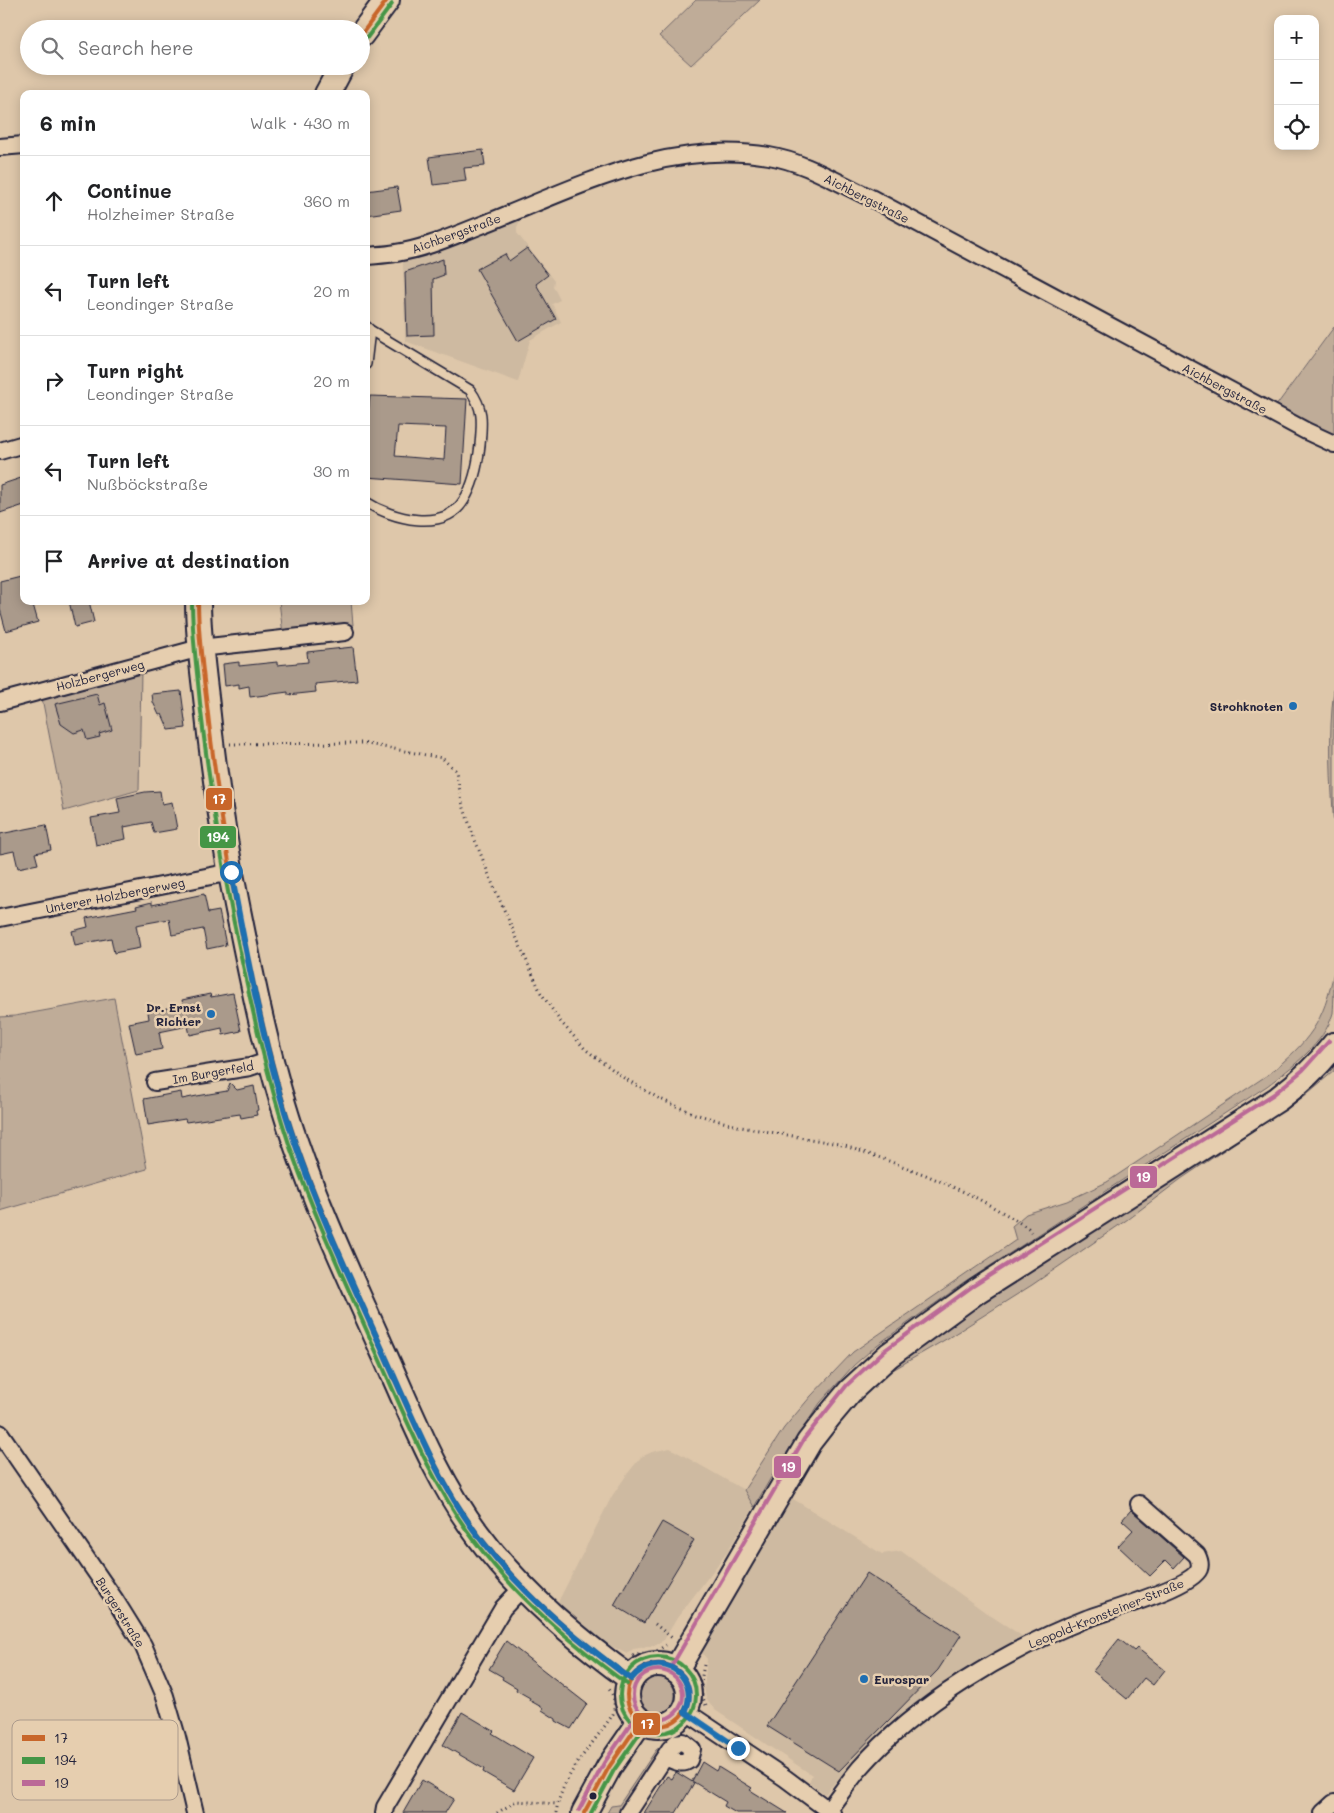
<!DOCTYPE html>
<html lang="en">
<head>
<meta charset="utf-8">
<style>
  body { margin:0; font-family:Mali,sans-serif; background:#f6f6f6; color:#202124 }
  .controls { position:absolute; right:15px; top:15px; display:grid; overflow:hidden; border-radius:10px; box-shadow:0 2px 12px #0003 }
  .controls button { width:45px; height:45px; display:grid; place-items:center; padding:0; border:0; border-bottom:1px solid #e0e0e0; background:#fff; color:#202124; font:25px sans-serif }
  .stop { position:absolute; width:15px; height:15px; margin:-11px; border:4px solid #1f6fb2; border-radius:50%; background:#fff }
  .stop.end { background:#1f6fb2; border-color:#fff; box-shadow:0 1px 5px #0008 }
  .list { margin:0; padding:0; list-style:none }
  h2 { display:flex; justify-content:space-between; align-items:center; height:65px; margin:0; padding:0 20px; font-size:21px }
  h2 small { font-size:16px; font-weight:400; color:#757577 }
  .list li { display:grid; grid-template-columns:32px 1fr auto; gap:15px; align-items:center; box-sizing:border-box; height:90px; padding:0 20px; border-top:1px solid #e0e0e0 }
  .list b { display:block; font-size:19px; white-space:nowrap }
  .list p { margin:0; font-size:16px; white-space:nowrap; color:#757577 }
  .list em { font-size:16px; font-style:normal; color:#757577 }
  .icon { flex:none; width:28px; height:28px; fill:none; stroke:currentColor; stroke-width:2; stroke-linecap:round; stroke-linejoin:round }
  .map { position:relative; flex:none; width:1334px; height:1813px; overflow:hidden }
  .search { position:absolute; background:#fff; box-shadow:0 2px 12px #0003; left:20px; top:20px; width:350px; height:55px; display:flex; align-items:center; gap:12px; box-sizing:border-box; padding:0 18px; border-radius:28px; color:#757577; font-size:19px }
  .panel { position:absolute; background:#fff; box-shadow:0 2px 12px #0003; left:20px; top:90px; width:350px; height:515px; border-radius:10px }
  .map>svg:first-child { display:block }
  .built { fill:#cebaa1 }
  .green { fill:#bfac98; stroke:#70676a }
  .building { fill:#aa9a8b; stroke:#22223b; fill-rule:evenodd }
  .lines { fill:none; stroke-linecap:round; stroke-linejoin:round }
  .lane-casing { stroke:#22223b; stroke-width:12 }
  .street-casing { stroke:#22223b; stroke-width:20 }
  .secondary-casing { stroke:#22223b; stroke-width:28 }
  .path { stroke:#22223b; stroke-width:3; stroke-dasharray:1 4; stroke-linecap:butt }
  .lane { stroke:#e6ceaf; stroke-width:9 }
  .street { stroke:#e6ceaf; stroke-width:16 }
  .secondary { stroke:#e6ceaf; stroke-width:24 }
  .bus-1-casing { stroke:#e6ceaf; stroke-width:8 }
  .bus-2-casing { stroke:#e6ceaf; stroke-width:8 }
  .bus-3-casing { stroke:#e6ceaf; stroke-width:8 }
  .bus-1 { stroke:#c8662a; stroke-width:4 }
  .bus-2 { stroke:#459646; stroke-width:4 }
  .bus-3 { stroke:#bb6997; stroke-width:4 }
  .route { stroke:#1f6fb2; stroke-width:6 }
  .poi-dot { fill:#1f6fb2; stroke:#e6ceaf; stroke-width:2 }
  .bus-dot { fill:#22223b; stroke:#e6ceaf; stroke-width:2 }
  .labels { text-anchor:middle; dominant-baseline:central; stroke-width:5; stroke-linejoin:round; paint-order:stroke }
  .street-label { font-size:12px; fill:#22223b; stroke:#e6ceaf }
  .poi-label { font-size:12px; font-weight:bold; fill:#22223b; stroke:#e6ceaf; text-anchor:end }
  .key { fill:#e6ceaf; stroke:#ab9a8c; stroke-width:1 }
  .key-label { font-size:14px; fill:#22223b }
  .line-badge { stroke:#e6ceaf; stroke-width:2 }
  .badge-label { font-size:14px; text-anchor:middle; font-weight:bold; fill:#fff }
</style>
</head>
<body>
<div class="map">
<svg width="1334" height="1813" viewBox="0 0 1334 1813">
  <rect width="100%" height="100%" fill="#dec7aa"/>
  <filter id="ink" filterUnits="userSpaceOnUse"><feTurbulence type="fractalNoise" baseFrequency=".02" numOctaves="2"/><feDisplacementMap in="SourceGraphic" scale="10" xChannelSelector="R" yChannelSelector="G"/><feConvolveMatrix kernelMatrix="1 2 1 2 8 2 1 2 1" color-interpolation-filters="sRGB"/></filter>
  <g filter="url(#ink)">
    <g class="built">
      <path d="M518 218 520 221 517 227V233L554 281 553 286 560 300 552 304 561 322 530 340 518 382 405 341 403 262Z"/>
      <path d="M670 1448 744 1490 754 1507 725 1555 677 1618 664 1640 653 1646 633 1649 627 1654 584 1632 587 1627 558 1602 612 1496 628 1473 641 1457 652 1452Z"/>
      <path d="M790 1497 882 1554 901 1551 985 1612 1022 1636 931 1691 898 1719 852 1762 825 1794 809 1782 812 1775 715 1710 709 1703 706 1698 704 1688 707 1659 702 1653 768 1533Z"/>
    </g>
    <g class="green">
      <path d="M696 0H760L691 65 659 36Z"/>
      <path d="M1334 327V436L1276 406Z"/>
      <path d="M279 601H351L353 625 283 634Z"/>
      <path d="M141 670 139 790 64 811 42 698Z"/>
      <path d="M1334 689V828C1331 781 1328 736 1334 689Z"/>
      <path d="M1334 971C1334 984 1334 1001 1333 1013 1325 1043 1291 1068 1267 1086L964 1283 877 1345 853 1366 820 1403 773 1474 754 1507 744 1490 784 1428 811 1396 853 1352 1016 1240 1012 1226 1026 1214 1067 1201 1107 1182 1269 1074C1309 1041 1324 1023 1334 971Z"/>
      <path d="M114 998 147 1169 0 1211V1017L15 1016Z"/>
      <path d="M1334 1061V1071L1303 1097 1181 1179 1128 1219 1032 1285 948 1338 891 1371 862 1393 913 1348Z"/>
      <circle cx="657" cy="1695" r="18"/>
      <path d="M668 1741 619 1813H607L611 1806 619 1805 656 1750Z"/>
    </g>
    <g class="building">
      <path d="M483 150 485 166 464 168 466 181 433 185 429 157Z"/>
      <path d="M397 187 401 210 366 215V191Z"/>
      <path d="M527 248 548 275 536 284 556 319 518 341 477 269 505 254 509 261Z"/>
      <path d="M443 259 444 275 433 279 434 335 407 336 405 272Z"/>
      <path d="M370 396 467 399 462 484 366 477V432ZM398 426 446 428 444 460 395 456Z"/>
      <path d="M24 477V505L0 513V485Z"/>
      <path d="M24 575V601H32L38 622 6 631 0 609V581Z"/>
      <path d="M69 601H89L94 622 75 627Z"/>
      <path d="M353 647 357 680 315 684 316 692 288 695V692L250 697 249 686 239 688V684L225 686 223 664 239 662V666L277 662V665L308 662 307 652Z"/>
      <path d="M181 691 186 728 169 730 162 714 159 715 153 702 152 694Z"/>
      <path d="M97 694 100 705 105 703 112 730 99 734 100 737 87 740 84 730 74 733 61 724 55 704Z"/>
      <path d="M160 791 162 804 172 802 177 829 154 833 151 822 124 827 126 839 96 845 91 818 120 813 117 798 145 792Z"/>
      <path d="M46 825 51 850 35 853 38 864 18 868 14 851 0 854V834Z"/>
      <path d="M204 894 208 913 219 911 226 945 207 949 203 929 172 935 169 919 136 925 140 948 114 953 111 938 75 945 72 931 88 927 86 918 137 908 136 906 152 902V905Z"/>
      <path d="M233 993 241 1031 223 1035 222 1028 190 1035 188 1026 159 1032 162 1049 136 1054 129 1023 149 1019 148 1012 183 1005 182 1000 210 994 211 997Z"/>
      <path d="M230 1083 237 1090 254 1086 258 1110 256 1111 257 1115 241 1118 240 1114 186 1122 185 1119 148 1125 144 1099 181 1092 182 1099 197 1096 227 1091Z"/>
      <path d="M1131 1510 1184 1557 1174 1568 1166 1560 1150 1576 1118 1546 1133 1530 1122 1520Z"/>
      <path d="M662 1522 694 1540 644 1623 614 1605Z"/>
      <path d="M867 1573 961 1635 938 1670 839 1771 767 1726Z"/>
      <path d="M1119 1639 1134 1651 1137 1648 1165 1670 1153 1685 1144 1678 1127 1699 1093 1671Z"/>
      <path d="M506 1641 587 1704 571 1729 556 1721V1719L542 1710 543 1708 529 1700 530 1698 516 1690 517 1688 502 1679 503 1677 489 1669Z"/>
      <path d="M462 1712 494 1731 492 1733 533 1758 514 1790 483 1772 484 1769 443 1745Z"/>
      <path d="M702 1762 716 1771 718 1767 752 1788 750 1790 787 1813H736L724 1806 726 1802 692 1781Z"/>
      <path d="M676 1772 694 1783 676 1813H644L667 1776 672 1779Z"/>
      <path d="M422 1780 454 1799 445 1813H403Z"/>
    </g>
    <g class="lines">
      <g class="lane-casing">
        <g id="lane">
          <path d="M366 326 370 330 470 390C484 409 482 422 480 445 478 463 474 484 464 500 444 533 392 519 366 502"/>
          <path d="M366 364 370 330"/>
        </g>
      </g>
      <g class="street-casing">
        <g id="street">
          <path d="M0 147 24 145"/>
          <path d="M366 256C376 255 386 255 396 253 424 249 453 236 479 226 572 190 667 138 769 156 805 162 838 183 871 198L1306 431 1334 444"/>
          <path d="M0 451 24 444"/>
          <path d="M0 702 200 648 345 632"/>
          <path d="M0 918 231 872"/>
          <path d="M155 1082 250 1067 271 1060"/>
          <path d="M0 1433 115 1600 143 1645 165 1696 177 1737 195 1813"/>
          <path d="M685 1711 785 1778 832 1813"/>
          <path d="M828 1810C839 1796 849 1781 860 1768 917 1703 1007 1650 1086 1619 1107 1611 1192 1587 1199 1569 1201 1564 1199 1559 1197 1555L1139 1504"/>
          <path d="M384 1813 385 1807 503 1608 523 1587"/>
          <path d="M628 1813 670 1749 676 1743 683 1742 692 1749 689 1760C681 1766 673 1760 665 1757"/>
          <path d="M1323 1813 1334 1803"/>
        </g>
      </g>
      <g class="secondary-casing">
        <g id="secondary">
          <path d="M361 35 387 0"/>
          <path d="M327 94 342 66"/>
          <path d="M198 601C198 633 202 665 206 697 213 767 223 836 237 905 253 985 269 1067 296 1144 320 1214 352 1281 382 1349 411 1413 436 1479 478 1535 520 1592 574 1638 631 1679"/>
          <circle cx="658" cy="1695" r="31"/>
          <path d="M676 1670 809 1442 830 1415 851 1390 889 1355 977 1291 1278 1099C1299 1083 1317 1067 1334 1045"/>
          <path d="M584 1813 609 1767 640 1722"/>
        </g>
      </g>
      <g class="path">
        <path d="M230 744 362 743 442 758 456 771 462 802 473 835 493 885 541 993 560 1021 585 1049 624 1078 660 1099 695 1114 741 1127 839 1144 878 1157 926 1175 973 1196 1009 1216 1028 1228 1031 1232"/>
        <path d="M655 1624 672 1638"/>
        <path d="M633 1656C639 1652 643 1654 650 1653 656 1652 661 1648 666 1645"/>
        <path d="M704 1665C701 1679 699 1692 706 1705"/>
        <path d="M497 1813 516 1801 557 1804"/>
        <path d="M556 1813C562 1773 592 1747 613 1714 615 1705 615 1697 609 1689"/>
      </g>
      <use href="#lane" class="lane"/>
      <use href="#street" class="street"/>
      <use href="#secondary" class="secondary"/>
      <g class="bus-1-casing">
        <g id="bus-1">
          <path d="M361 35 387 0"/>
          <path d="M198 601C198 633 202 665 206 697 214 771 225 844 239 917 255 993 271 1070 296 1144 320 1212 350 1278 380 1344 409 1409 435 1477 478 1535 521 1592 574 1637 631 1679"/>
          <circle cx="658" cy="1695" r="31"/>
          <path d="M584 1813 609 1767 640 1722"/>
        </g>
      </g>
      <g class="bus-2-casing">
        <g id="bus-2">
          <path d="M366 39 392 4"/>
          <path d="M192 601C192 636 197 669 200 703 208 776 219 847 233 918 249 995 265 1072 290 1147 314 1215 345 1281 374 1347 404 1413 430 1482 474 1540 516 1597 570 1642 627 1684"/>
          <circle cx="658" cy="1695" r="38"/>
          <path d="M591 1813 614 1770 645 1726"/>
        </g>
      </g>
      <g class="bus-3-casing">
        <g id="bus-3">
          <path d="M671 1667 804 1439 847 1385 885 1350 973 1286 1274 1094 1303 1070 1329 1041"/>
          <circle cx="658" cy="1695" r="25"/>
          <path d="M579 1810 604 1763 635 1718"/>
        </g>
      </g>
      <use href="#bus-1" class="bus-1"/>
      <use href="#bus-2" class="bus-2"/>
      <use href="#bus-3" class="bus-3"/>
    </g>
  </g>
  <g class="lines" filter="url(#ink)">
    <path class="route" d="M231 872C248 963 265 1055 295 1143 320 1216 354 1286 385 1356 413 1418 438 1483 479 1537 521 1593 575 1638 631 1679 657 1647 702 1674 685 1712L738 1748"/>
  </g>
  <g class="poi-dot">
    <circle cx="1293" cy="706" r="5"/>
    <circle cx="211" cy="1014" r="5"/>
    <circle cx="864" cy="1679" r="5"/>
  </g>
  <circle class="bus-dot" cx="593" cy="1796" r="4.5"/>
  <g class="labels">
    <g class="street-label">
      <text transform="translate(867 198) rotate(27)">Aichbergstraße</text>
      <text transform="translate(456 233) rotate(-20)">Aichbergstraße</text>
      <text transform="translate(1225 388) rotate(28)">Aichbergstraße</text>
      <text transform="translate(100 675) rotate(-15)">Holzbergerweg</text>
      <text transform="translate(115 895) rotate(-11)">Unterer Holzbergerweg</text>
      <text transform="translate(213 1072) rotate(-10)">Im Burgerfeld</text>
      <text transform="translate(121 1612) rotate(58)">Burgerstraße</text>
      <text transform="translate(1106 1613) rotate(-22)">Leopold-Kronsteiner-Straße</text>
    </g>
    <g class="poi-label">
      <text x="1283" y="706">Strohknoten</text>
      <text x="201" y="1007">Dr. Ernst<tspan x="201" dy="14">Richter</tspan></text>
      <text x="874" y="1679" text-anchor="start">Eurospar</text>
    </g>
  </g>
  <rect x="12" y="1720" width="166" height="80" rx="8" class="key"/>
  <rect x="22" y="1735" width="23" height="6" fill="#c8662a"/>
  <rect x="22" y="1757" width="23" height="7" fill="#459646"/>
  <rect x="22" y="1780" width="23" height="6" fill="#bb6997"/>
  <g class="key-label">
    <text x="54" y="1743">17</text>
    <text x="54" y="1765">194</text>
    <text x="54" y="1788">19</text>
  </g>
  <g class="line-badge">
    <rect x="205" y="787" width="28" height="24" rx="5" fill="#c8662a"/>
    <rect x="199" y="825" width="38" height="24" rx="5" fill="#459646"/>
    <rect x="1129" y="1165" width="29" height="24" rx="5" fill="#bb6997"/>
    <rect x="773" y="1455" width="29" height="24" rx="5" fill="#bb6997"/>
    <rect x="632" y="1712" width="29" height="24" rx="5" fill="#c8662a"/>
  </g>
  <g class="badge-label">
    <text x="219" y="804">17</text>
    <text x="218" y="842">194</text>
    <text x="1143" y="1182">19</text>
    <text x="788" y="1472">19</text>
    <text x="647" y="1729">17</text>
  </g>
</svg>
<div class="controls">
<button>+</button>
<button>−</button>
<button><svg class="icon" aria-label="locate" viewBox="0 0 24 24"><circle cx="12" cy="12" r="6"/><path d="M12 2v4M12 18v4M2 12h4M18 12h4"/></svg></button>
</div>
<div class="stop" style="left:231px;top:872px"></div>
<div class="stop end" style="left:738px;top:1748px"></div>
<div class="search"><svg class="icon" aria-label="search" viewBox="0 0 24 24"><circle cx="10" cy="10" r="6"/><path d="M15 15l6 6"/></svg>Search here</div>
<section class="panel">
<h2>6 min<small>Walk · 430 m</small></h2>
<ul class="list">
<li><svg class="icon" aria-label="ahead" viewBox="0 0 24 24"><path d="M12 20V5M6 11l6-6 6 6"/></svg><div><b>Continue</b><p>Holzheimer Straße</p></div><em>360 m</em></li>
<li><svg class="icon" aria-label="left" viewBox="0 0 24 24"><path d="M17 20v-9H6M10 6l-5 5 5 5"/></svg><div><b>Turn left</b><p>Leondinger Straße</p></div><em>20 m</em></li>
<li><svg class="icon" aria-label="right" viewBox="0 0 24 24"><path d="M7 20v-9h11M14 6l5 5-5 5"/></svg><div><b>Turn right</b><p>Leondinger Straße</p></div><em>20 m</em></li>
<li><svg class="icon" aria-label="left" viewBox="0 0 24 24"><path d="M17 20v-9H6M10 6l-5 5 5 5"/></svg><div><b>Turn left</b><p>Nußböckstraße</p></div><em>30 m</em></li>
<li><svg class="icon" aria-label="arrive" viewBox="0 0 24 24"><path d="M6 21V4h12l-3 4 3 4H6"/></svg><div><b>Arrive at destination</b></div></li>
</ul>
</section>
</div>
</body>
</html>
